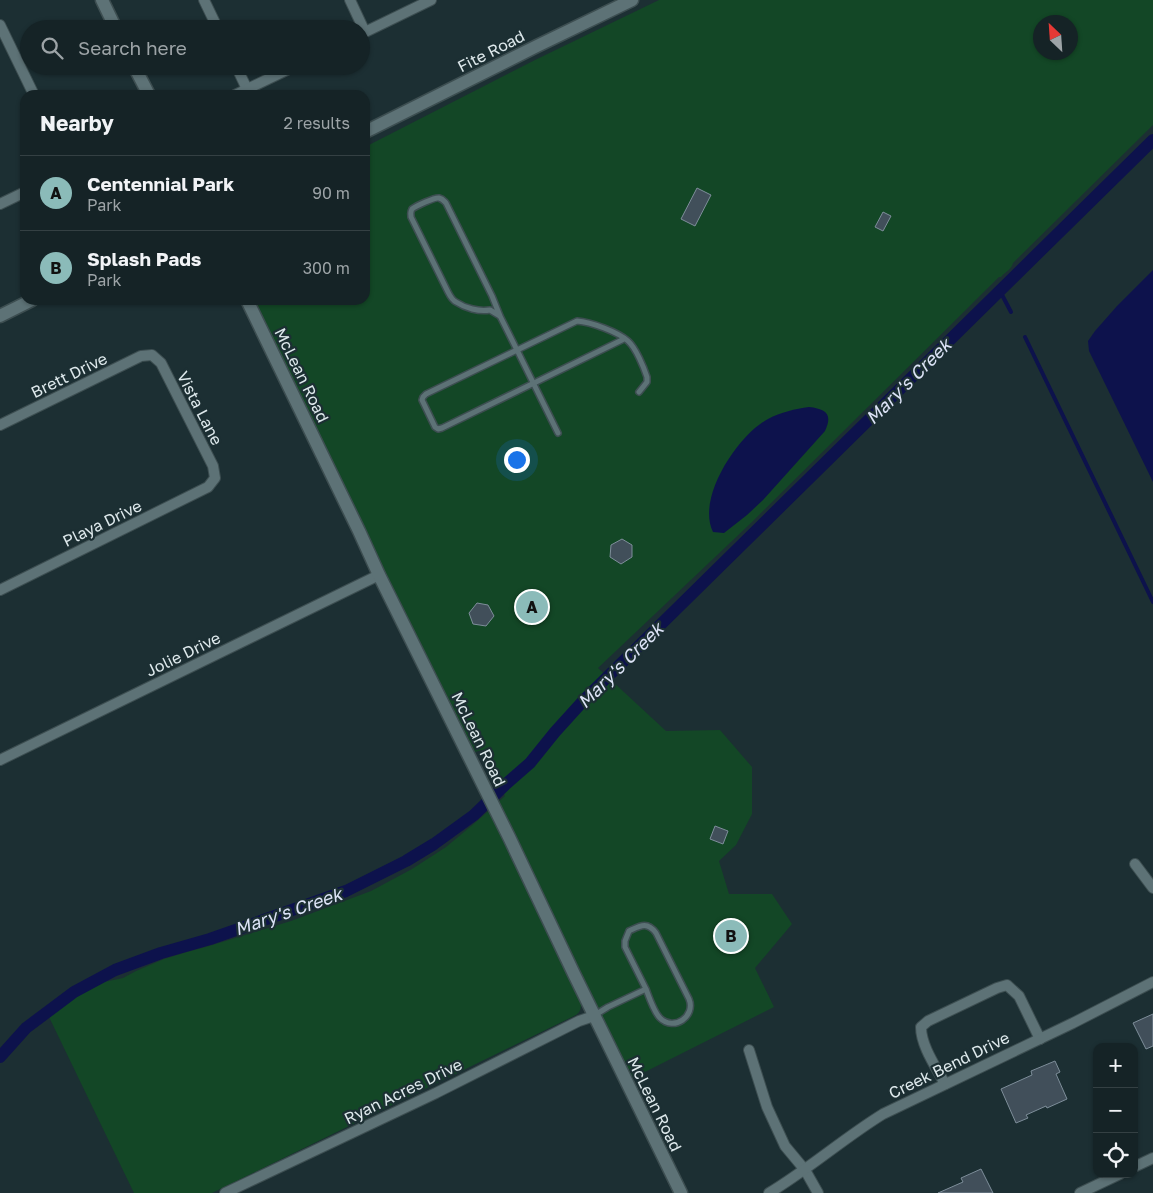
<!DOCTYPE html>
<html lang="en">
<head>
<meta charset="utf-8">
<style>
  body { margin:0; font-family:"Golos Text",sans-serif; background:#1e2b2e; color:#f1f3f6 }
  .controls { position:absolute; right:15px; bottom:15px; display:grid; overflow:hidden; border-radius:10px; box-shadow:0 1px 4px #0004 }
  .controls button { width:45px; height:45px; display:grid; place-items:center; padding:0; border:0; border-bottom:1px solid #344043; background:#152326; color:#f1f3f6; font:25px sans-serif }
  .compass { position:absolute; left:1033px; top:15px; width:45px; height:45px; border-radius:50%; background:#152326; box-shadow:0 1px 4px #0004; rotate:335deg }
  .you { position:absolute; left:516px; top:459px; width:18px; height:18px; margin:-12px; border:4px solid #fff; border-radius:50%; background:#1a73e8; box-shadow:0 0 0 8px #1a73e833 }
  .badge { display:grid; place-items:center; width:32px; height:32px; border-radius:50%; background:#8bbbb9; color:#111; font-size:16px; font-weight:700 }
  .pin { position:absolute; translate:-50% -50%; border:2px solid #fff; box-shadow:0 1px 5px #0006 }
  .list { margin:0; padding:0; list-style:none }
  h2 { display:flex; justify-content:space-between; align-items:center; height:65px; margin:0; padding:0 20px; font-size:21px }
  h2 small { font-size:16px; font-weight:400; color:#9da4a7 }
  .list li { display:grid; grid-template-columns:32px 1fr auto; gap:15px; align-items:center; box-sizing:border-box; height:75px; padding:0 20px; border-top:1px solid #344043 }
  .list b { display:block; font-size:19px; white-space:nowrap }
  .list p { margin:0; font-size:16px; white-space:nowrap; color:#9da4a7 }
  .list em { font-size:16px; font-style:normal; color:#9da4a7 }
  .icon { flex:none; width:28px; height:28px; fill:none; stroke:currentColor; stroke-width:2; stroke-linecap:round; stroke-linejoin:round }
  .map { position:relative; flex:none; width:1153px; height:1193px; overflow:hidden }
  .search { position:absolute; background:#152326; box-shadow:0 1px 4px #0004; left:20px; top:20px; width:350px; height:55px; display:flex; align-items:center; gap:12px; box-sizing:border-box; padding:0 18px; border-radius:28px; color:#9da4a7; font-size:19px }
  .panel { position:absolute; background:#152326; box-shadow:0 1px 4px #0004; left:20px; top:90px; width:350px; height:215px; border-radius:15px }
  .map>svg:first-child { display:block }
  .green { fill:#134726; fill-rule:evenodd }
  .water { fill:#0d124c }
  .lines { fill:none; stroke-linecap:round; stroke-linejoin:round }
  .stream { stroke:#0d124c; stroke-width:4 }
  .canal { stroke:#0d124c; stroke-width:12 }
  .building { fill:#414f5a; stroke:#7e8e9a }
  .service-casing { stroke:#3d4e51; stroke-width:8 }
  .minor-casing { stroke:#3d4e51; stroke-width:12 }
  .tertiary-casing { stroke:#3d4e51; stroke-width:15 }
  .service { stroke:#5d7276; stroke-width:5 }
  .minor { stroke:#5d7276; stroke-width:10 }
  .tertiary { stroke:#5d7276; stroke-width:12 }
  .labels { text-anchor:middle; dominant-baseline:central; stroke-width:4.5; stroke-linejoin:round; paint-order:stroke }
  .street-label { font-size:16px; fill:#dee9ec; stroke:#1c2f33 }
  .water-label { font-size:18px; font-style:italic; fill:#dce3f6; stroke:#1c2f33 }
</style>
</head>
<body>
<div class="map">
<svg width="1153" height="1193" viewBox="0 0 1153 1193">
  <rect width="100%" height="100%" fill="#1c2f33"/>
  <path class="green" d="M659 0H1153V125L1013 263C1012 269 1005 272 1001 277H999L751 523 598 668 666 731 720 730 752 767V814L736 845 719 861 729 894H772L792 924 755 968 774 1007 631 1079 581 1003C581 1011 579 1014 572 1017L212 1193H134L49 1017 76 997 104 982 123 978 136 971 164 959 187 952 209 946 291 921 371 891 412 869 446 847 476 822 505 796 482 750 475 752 410 623 253 300H365V147L535 60ZM1040 22H1070V52H1040Z"/>
  <g class="water">
    <path d="M1153 270V482L1089 351 1088 341 1095 331 1117 306Z"/>
    <path d="M809 407C826 409 833 414 825 431L763 500 747 515 724 533 713 532C696 498 738 435 768 419 781 412 795 409 809 407Z"/>
  </g>
  <g class="lines">
    <g class="stream">
      <path d="M1000 291 1011 312"/>
      <path d="M1025 337 1153 602"/>
    </g>
    <path class="canal" d="M0 1057 26 1028 74 992 115 970 161 953 210 939 346 891 406 861 434 844 474 815 506 784 530 763 555 732 584 700 1153 140"/>
  </g>
  <g class="building">
    <path d="M697 188 711 195 695 226 681 219Z"/>
    <path d="M883 212 891 216 883 231 875 227Z"/>
    <path d="M622 539 632 545V557L621 564 610 557 611 545Z"/>
    <path d="M477 603 488 605 494 616 486 626 473 624 469 613Z"/>
    <path d="M715 826 728 831 723 844 710 839Z"/>
    <path d="M1153 1014V1046L1146 1049 1133 1023Z"/>
    <path d="M1055 1061 1060 1072 1056 1074 1067 1099 1047 1108 1046 1106 1026 1115 1028 1118 1016 1123 1001 1089 1032 1075 1031 1071Z"/>
    <path d="M981 1169 993 1193H938L963 1182 961 1178Z"/>
  </g>
  <g class="lines">
    <g class="service-casing">
      <g id="service">
        <path d="M500 316 490 310C479 312 465 308 456 302 452 300 450 296 448 292L411 217C411 213 410 213 412 209 416 206 435 197 439 198 443 199 444 201 446 203L492 296 500 316 517 350 558 433"/>
        <path d="M624 339 442 428 438 429 435 427 422 400 423 397 426 394 577 321C591 322 618 332 628 341 636 348 644 368 647 377V382L639 392"/>
        <path d="M595 1015 608 1007 646 989 625 947V941L629 931C640 926 647 921 656 933L689 999C696 1016 674 1032 660 1018 654 1012 649 997 646 989"/>
      </g>
    </g>
    <g class="minor-casing">
      <g id="minor">
        <path d="M204 0 218 29"/>
        <path d="M350 0 365 32"/>
        <path d="M0 25 34 95"/>
        <path d="M361 34 431 0"/>
        <path d="M236 66 247 89"/>
        <path d="M235 95 295 66"/>
        <path d="M0 204 25 192"/>
        <path d="M0 425 141 356 152 355 161 363 213 466 215 478 208 487 0 590"/>
        <path d="M0 760 379 575"/>
        <path d="M1135 864 1153 888"/>
        <path d="M749 1050 767 1107 785 1146 805 1170 818 1193"/>
        <path d="M945 1084C936 1067 921 1046 921 1027L928 1021 997 988 1007 985 1019 996 1040 1039"/>
        <path d="M1134 1167 1153 1158"/>
        <path d="M225 1193 436 1093 579 1021 594 1016"/>
        <path d="M769 1193C809 1169 844 1138 883 1114L1073 1023 1153 982"/>
        <path d="M1080 1193 1120 1174"/>
      </g>
    </g>
    <g class="tertiary-casing">
      <g id="tertiary">
        <path d="M102 0 116 29"/>
        <path d="M134 66 149 95"/>
        <path d="M365 132 537 46 632 0"/>
        <path d="M247 300 359 531 379 575 509 837 574 974 681 1193"/>
        <path d="M0 316 32 300"/>
      </g>
    </g>
    <use href="#service" class="service"/>
    <use href="#minor" class="minor"/>
    <use href="#tertiary" class="tertiary"/>
  </g>
  <g class="labels">
    <g class="street-label">
      <text transform="translate(491 51) rotate(-27)">Fite Road</text>
      <text transform="translate(69 375) rotate(-26)">Brett Drive</text>
      <text transform="translate(302 375) rotate(64)">McLean Road</text>
      <text transform="translate(200 408) rotate(63)">Vista Lane</text>
      <text transform="translate(102 523) rotate(-26)">Playa Drive</text>
      <text transform="translate(183 654) rotate(-26)">Jolie Drive</text>
      <text transform="translate(479 739) rotate(64)">McLean Road</text>
      <text transform="translate(949 1065) rotate(-26)">Creek Bend Drive</text>
      <text transform="translate(403 1091) rotate(-26)">Ryan Acres Drive</text>
      <text transform="translate(655 1104) rotate(64)">McLean Road</text>
    </g>
    <g class="water-label">
      <text transform="translate(908 381) rotate(-45)">Mary's Creek</text>
      <text transform="translate(620 665) rotate(-45)">Mary's Creek</text>
      <text transform="translate(288 911) rotate(-19)">Mary's Creek</text>
    </g>
  </g>
</svg>
<div class="controls">
<button>+</button>
<button>−</button>
<button><svg class="icon" aria-label="locate" viewBox="0 0 24 24"><circle cx="12" cy="12" r="6"/><path d="M12 2v4M12 18v4M2 12h4M18 12h4"/></svg></button>
</div>
<svg class="compass" viewBox="-18 -18 36 36"><path d="M0-13l5 13h-10z" fill="#e53935"/><path d="M0 13l5-13h-10z" fill="#9da4a7"/></svg>
<div class="you"></div>
<div class="pin badge" style="left:532px;top:607px">A</div>
<div class="pin badge" style="left:731px;top:936px">B</div>
<div class="search"><svg class="icon" aria-label="search" viewBox="0 0 24 24"><circle cx="10" cy="10" r="6"/><path d="M15 15l6 6"/></svg>Search here</div>
<section class="panel">
<h2>Nearby<small>2 results</small></h2>
<ul class="list">
<li><span class="badge">A</span><div><b>Centennial Park</b><p>Park</p></div><em>90 m</em></li>
<li><span class="badge">B</span><div><b>Splash Pads</b><p>Park</p></div><em>300 m</em></li>
</ul>
</section>
</div>
</body>
</html>
